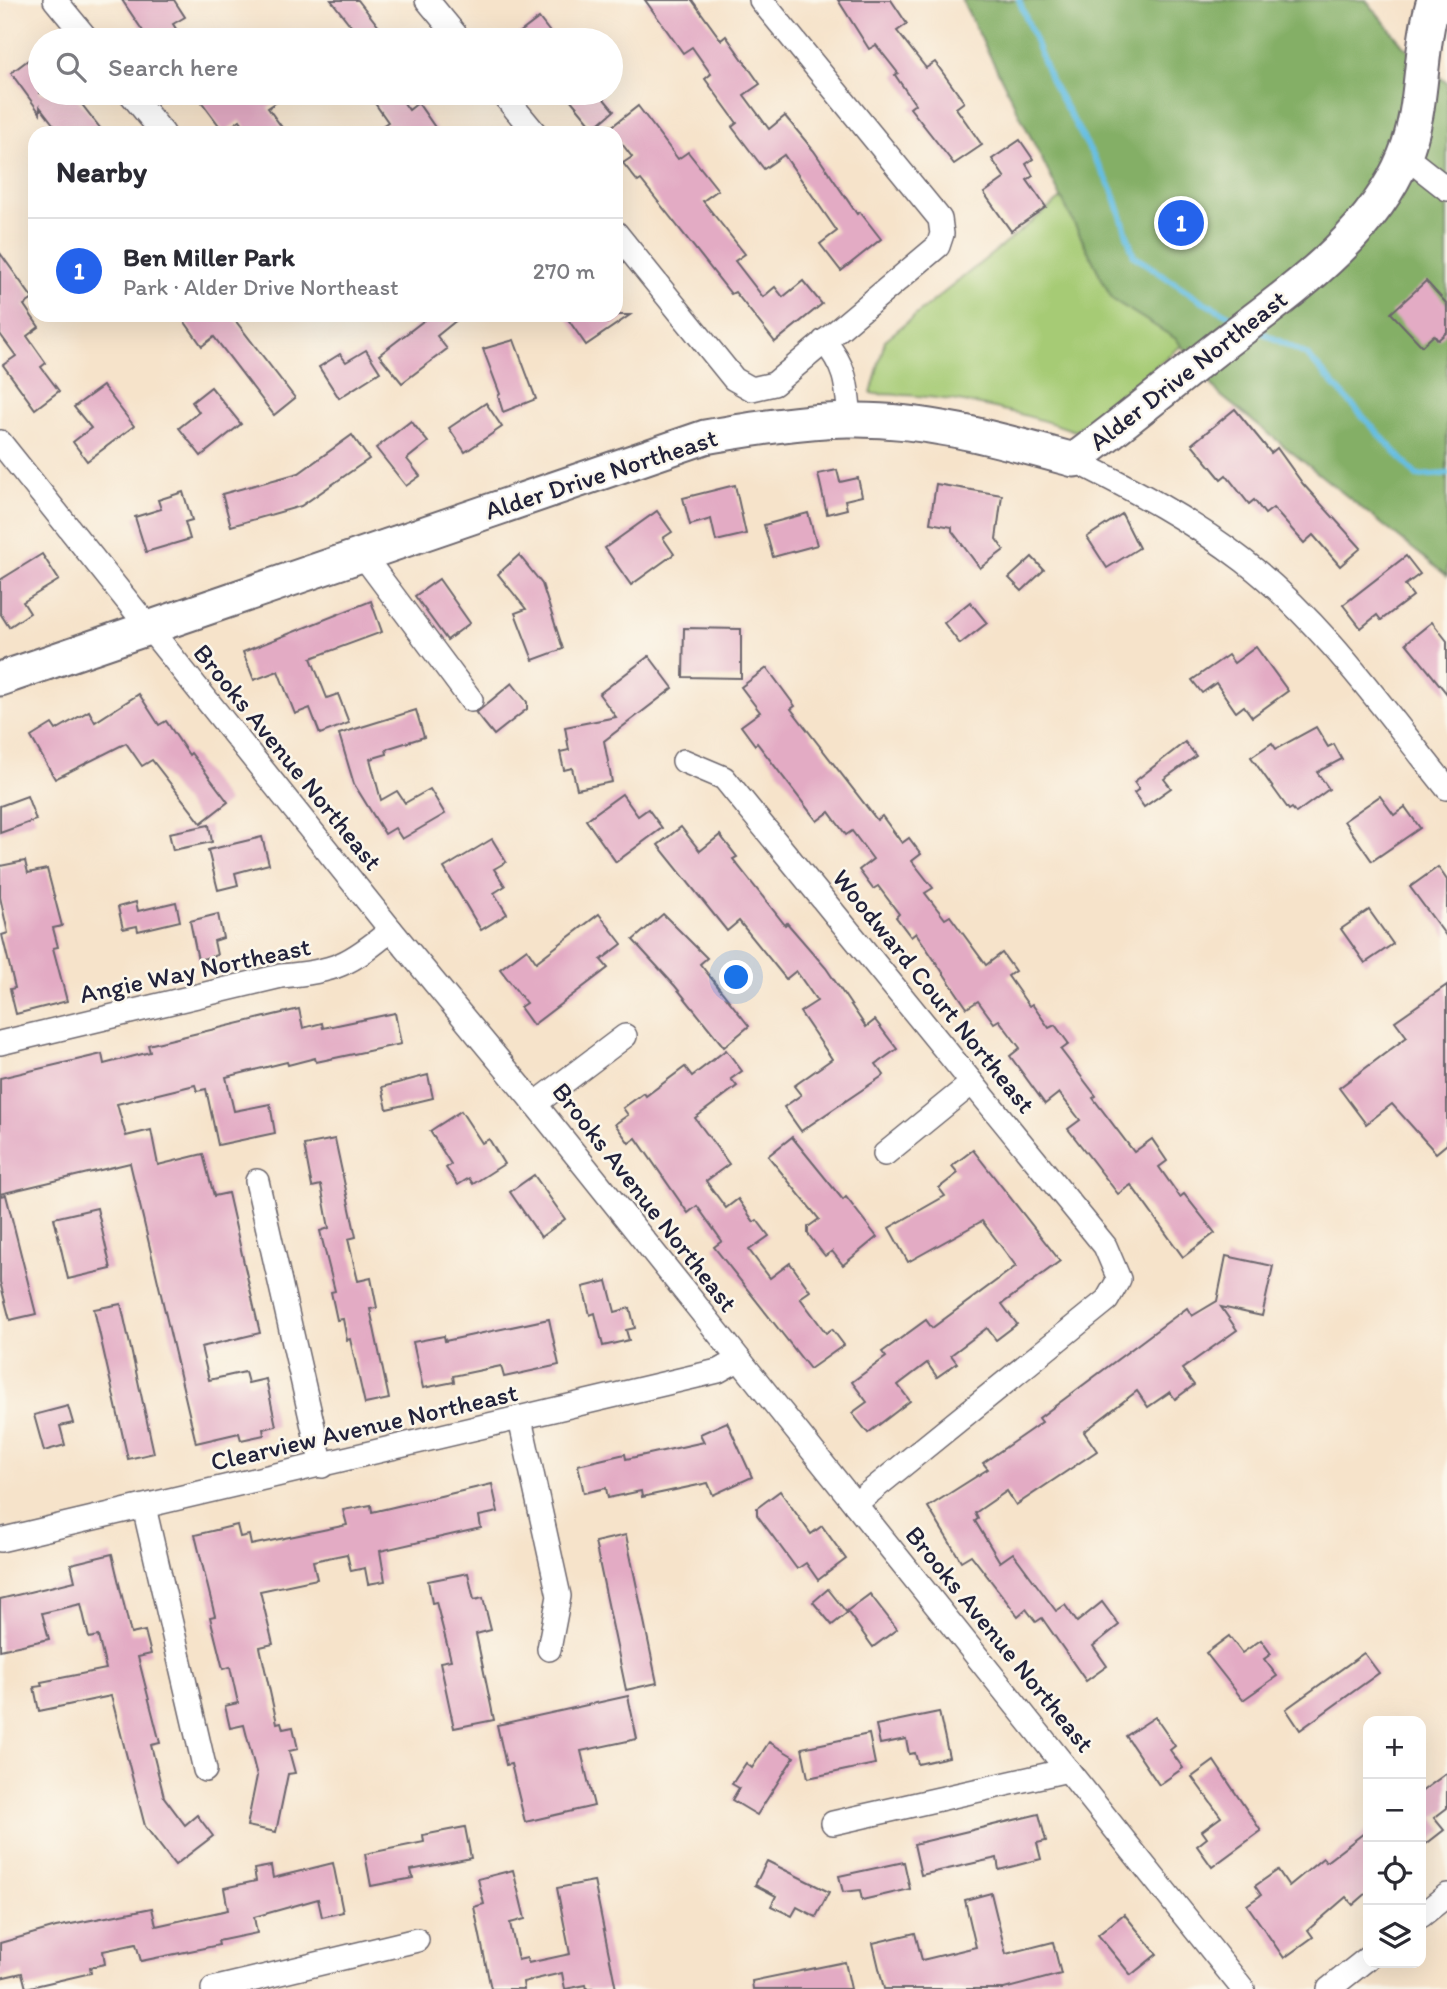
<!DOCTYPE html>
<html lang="en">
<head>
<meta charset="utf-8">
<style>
  body { margin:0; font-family:Itim,sans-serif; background:#f7f7f7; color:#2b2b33 }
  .controls { position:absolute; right:21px; bottom:21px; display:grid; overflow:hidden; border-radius:14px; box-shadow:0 7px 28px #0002 }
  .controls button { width:63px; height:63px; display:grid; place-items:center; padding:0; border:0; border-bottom:2px solid #e1e1e2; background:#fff; color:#2b2b33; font:35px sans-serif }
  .you { position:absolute; left:737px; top:978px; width:24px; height:24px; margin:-18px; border:5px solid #fff; border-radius:50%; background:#1a73e8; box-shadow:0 0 0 10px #1a73e833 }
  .badge { display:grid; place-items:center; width:46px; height:46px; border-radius:50%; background:#2563eb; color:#fff; font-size:23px; font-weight:700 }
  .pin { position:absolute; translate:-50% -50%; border:4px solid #fff; box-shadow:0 2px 7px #0006 }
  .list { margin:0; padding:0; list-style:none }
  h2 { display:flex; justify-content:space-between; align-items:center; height:91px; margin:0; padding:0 28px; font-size:30px }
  h2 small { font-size:23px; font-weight:400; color:#7c7c81 }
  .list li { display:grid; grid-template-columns:46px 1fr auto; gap:21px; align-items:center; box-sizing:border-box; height:105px; padding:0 28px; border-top:2px solid #e1e1e2 }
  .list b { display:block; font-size:26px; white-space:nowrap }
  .list p { margin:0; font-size:23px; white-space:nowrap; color:#7c7c81 }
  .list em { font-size:23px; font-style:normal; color:#7c7c81 }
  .icon { flex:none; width:38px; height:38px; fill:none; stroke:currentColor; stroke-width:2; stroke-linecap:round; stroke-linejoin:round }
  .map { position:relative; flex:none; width:1447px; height:1989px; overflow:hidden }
  .search { position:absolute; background:#fff; box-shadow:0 7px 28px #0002; left:28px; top:28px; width:595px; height:77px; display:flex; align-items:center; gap:18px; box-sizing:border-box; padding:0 24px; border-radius:38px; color:#7c7c81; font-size:26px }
  .panel { position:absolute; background:#fff; box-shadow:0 7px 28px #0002; left:28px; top:126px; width:595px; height:196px; border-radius:21px }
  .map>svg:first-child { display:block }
  .green { fill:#a6cb75; stroke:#647658; stroke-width:2 }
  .forest { fill:#84af66; stroke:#536850; stroke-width:2 }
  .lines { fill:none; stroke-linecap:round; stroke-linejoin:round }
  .stream { stroke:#65bee2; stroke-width:6 }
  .building { fill:#e3abc4 }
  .street-casing { stroke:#6c666d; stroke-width:26 }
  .secondary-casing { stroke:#6c666d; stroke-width:37 }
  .street { stroke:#fff; stroke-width:23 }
  .secondary { stroke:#fff; stroke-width:33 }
  .labels { text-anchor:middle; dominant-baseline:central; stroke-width:5; stroke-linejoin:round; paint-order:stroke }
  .street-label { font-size:26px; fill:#22223b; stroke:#fbf7ec }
</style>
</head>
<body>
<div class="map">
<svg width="1447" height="1989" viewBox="0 0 1447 1989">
  <rect width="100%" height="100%" fill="#fbf7ec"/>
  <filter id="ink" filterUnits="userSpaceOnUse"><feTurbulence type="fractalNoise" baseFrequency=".0143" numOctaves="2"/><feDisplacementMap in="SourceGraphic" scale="14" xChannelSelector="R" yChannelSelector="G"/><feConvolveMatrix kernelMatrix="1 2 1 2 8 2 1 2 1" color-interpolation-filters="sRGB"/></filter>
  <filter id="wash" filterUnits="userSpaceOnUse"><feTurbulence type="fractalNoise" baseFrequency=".00686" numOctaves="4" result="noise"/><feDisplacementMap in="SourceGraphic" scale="28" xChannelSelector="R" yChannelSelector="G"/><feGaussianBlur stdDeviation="1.57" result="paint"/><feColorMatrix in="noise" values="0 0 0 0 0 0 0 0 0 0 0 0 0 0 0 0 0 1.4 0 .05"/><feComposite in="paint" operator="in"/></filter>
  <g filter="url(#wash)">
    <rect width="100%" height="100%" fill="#f6e3ca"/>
    <path class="green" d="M1307 0H1366L1402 44 1319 235 1075 431C1009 408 941 394 871 394L885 340Z"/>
    <path class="forest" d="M962 0H1366L1402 44 1447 83V576L1220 395 1176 339 1112 299Z"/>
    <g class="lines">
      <g class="stream">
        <path d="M1019 0 1051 81 1113 191 1134 256 1205 303 1238 320"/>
        <path d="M1257 330 1307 355 1417 476 1447 474"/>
      </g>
    </g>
    <g id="blocks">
      <g class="building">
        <path d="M122 0H174L185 17 173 24 183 40H149Z"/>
        <path d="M331 0H358L389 40H362Z"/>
        <path d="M645 0H692L721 40 726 36 760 84 744 95 769 129 785 116 814 151 857 214 860 212 881 239 841 271 820 244 837 231 784 155 764 169 732 127 737 123 705 79 711 74 692 47 683 53Z"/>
        <path d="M838 0H891L907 24 897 31 926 68 935 62 964 102 956 108 982 145 954 164 910 108 915 104 895 75 898 73 876 45 869 49Z"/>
        <path d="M539 18 556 40H510Z"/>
        <path d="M40 51V93H73L104 133H60L40 107V113L11 73Z"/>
        <path d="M195 93H290L268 108 286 133H249L240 120 224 132Z"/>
        <path d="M382 93H397L409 110 418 103 439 133H371L388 122 372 99Z"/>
        <path d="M565 93H599L614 111 594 128Z"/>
        <path d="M638 106 678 159 688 152 718 190 703 201 745 254 735 261 763 297 775 287 783 297 803 281 822 304 775 342 735 292 731 294 641 180 638 182 623 163 632 157 610 128Z"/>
        <path d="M1020 140 1033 159 1026 164 1033 176 1027 180 1046 207 1011 231 984 193 1005 178 992 159Z"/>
        <path d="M0 253 33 299 24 305 39 327 27 336 46 363 41 367 59 391 35 409 3 365 16 356 0 334Z"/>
        <path d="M1426 281 1447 304V332L1438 340 1434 335 1422 346 1391 313Z"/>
        <path d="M180 315H231L295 398 274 415 214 337 202 346Z"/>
        <path d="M431 315H463L437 336 447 349 402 383 379 355Z"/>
        <path d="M565 315H630L586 345Z"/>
        <path d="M514 340 536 399 503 412 498 396 500 394 483 349Z"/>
        <path d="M366 350 380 372 339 398 319 367 340 354 346 362Z"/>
        <path d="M103 386 134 426 87 461 73 442 91 428 74 407Z"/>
        <path d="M211 387 241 424 201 456 179 428 199 412 192 402Z"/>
        <path d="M486 403 502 427 465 452 449 428Z"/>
        <path d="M1235 409 1271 453 1277 448 1303 484 1361 548 1340 566 1313 535 1304 543 1273 508 1265 514 1254 500 1249 504 1226 475 1221 479 1192 444Z"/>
        <path d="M411 421 428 442 407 459 420 476 406 486 376 448Z"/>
        <path d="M352 435 369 459 301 506 231 526 222 494 299 473Z"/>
        <path d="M837 470 840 482 858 478 862 496 845 500 847 509 827 514 818 474Z"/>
        <path d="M936 484 1002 495 996 539 1004 550 980 568 952 531V527L930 523Z"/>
        <path d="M735 485 746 534 716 541 711 519 690 525 683 498Z"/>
        <path d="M183 492 192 520 185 522 190 539 146 552 135 517 161 509 158 500Z"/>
        <path d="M657 511 672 532 663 538 674 554 631 585 605 548Z"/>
        <path d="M808 513 817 545 773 557 764 525Z"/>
        <path d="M1122 514 1139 548 1107 568 1087 537Z"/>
        <path d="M42 554 59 580 23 602 30 613 9 627 0 613V580Z"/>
        <path d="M519 555 542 584 563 649 533 660 515 613 526 609 498 574Z"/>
        <path d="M1406 556 1420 574 1405 585 1413 596 1381 620 1377 615 1361 628 1343 605Z"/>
        <path d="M1032 557 1044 570 1022 591 1009 578Z"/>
        <path d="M439 579 470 623 447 640 415 596Z"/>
        <path d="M371 601 382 632 311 658 327 698 338 694 349 723 320 734 310 708 295 714 278 671 254 680 243 652Z"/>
        <path d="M970 602 987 623 960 644 944 623Z"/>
        <path d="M1432 622 1447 641V694L1406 643Z"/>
        <path d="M684 628 741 629V678L683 677Z"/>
        <path d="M1256 647 1288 691 1252 717 1244 706 1236 712 1216 683 1202 693 1192 680 1228 655 1234 663Z"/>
        <path d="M649 656 673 688 604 741 612 782 577 789 572 768 564 770 560 752 569 750 565 727 616 717 599 694Z"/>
        <path d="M767 668 795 706 791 709 877 820 882 816 902 843 909 838 921 854 912 861 933 888 925 893 945 919 950 916 986 965 1002 953 1015 971 1008 976 1029 1006 1032 1004 1049 1028 1055 1025 1069 1044 1061 1050 1096 1096 1093 1098 1134 1152 1152 1139 1167 1161 1159 1167 1180 1197 1184 1194 1215 1233 1183 1257 1131 1185 1118 1194 1068 1129 1080 1120 1059 1093 1045 1104 1010 1056 1020 1048 999 1020 994 1023 978 1001 967 1008 916 933 911 937 896 917 899 914 878 886 873 889 859 870 873 859 852 831 846 835 829 812 817 821 757 743 755 745 741 726 760 712 741 687Z"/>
        <path d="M512 683 527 702V709L494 735 476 713Z"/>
        <path d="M139 694 159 725 166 721 189 755 191 753 228 802 201 823 152 760 142 766 126 743 55 779 31 737 52 724 56 730 89 711 95 722Z"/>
        <path d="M416 710 424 737 386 749 387 754 370 759 381 800 397 791 405 803 430 789 445 814 402 839 395 828 385 834 354 784 339 734Z"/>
        <path d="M1316 727 1328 747 1334 744 1342 759 1317 772 1329 789 1296 813 1292 808 1289 810 1251 757 1272 743 1276 749Z"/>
        <path d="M1185 742 1196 756 1164 779 1171 788 1144 807 1134 793 1139 789 1134 782Z"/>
        <path d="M622 794 638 816 648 809 662 828 616 862 586 820Z"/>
        <path d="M27 796 36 820 0 833V806Z"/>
        <path d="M1380 796 1394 815 1405 807 1420 828 1372 861 1344 821Z"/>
        <path d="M209 825 212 842 173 850 169 833Z"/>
        <path d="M681 827 700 851 720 835 737 857 733 859 785 925 787 923 826 968 866 1027 875 1020 897 1049 876 1064 884 1075 801 1131 784 1107 801 1095 794 1086 832 1059 800 1012 817 1001 796 971 786 979 739 921 727 931 658 845Z"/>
        <path d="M262 837 269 864 235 873 238 885 218 890 208 850Z"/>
        <path d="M492 839 506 862 494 869 505 886 494 893 507 914 481 930 444 868Z"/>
        <path d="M25 861 28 873 47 869 62 926 53 928 58 947 53 948 67 1001 16 1014 10 989 15 988 2 935 8 933 0 897V866Z"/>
        <path d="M1438 867 1447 880V937L1410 887Z"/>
        <path d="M136 902 138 911 176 902 180 921 138 931 137 926 123 929 118 907Z"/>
        <path d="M1369 910 1393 944 1365 963 1341 929Z"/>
        <path d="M218 914 223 938 214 941 217 955 198 960 190 921Z"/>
        <path d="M599 914 622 944 601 960 608 968 533 1025 520 1007 526 1003 500 969 527 949 536 962Z"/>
        <path d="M663 914 707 958 700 964 749 1026 724 1047 675 986 633 940Z"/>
        <path d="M1447 985V1144L1436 1153 1392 1104 1366 1124 1339 1088 1407 1037 1395 1021Z"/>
        <path d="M299 1009 303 1028 322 1023 323 1028 395 1013 401 1044 316 1062 315 1058 288 1065 287 1062 226 1077 234 1111 270 1104 275 1133 218 1145 206 1089 197 1091 195 1085 117 1104 126 1136 151 1130 158 1165 203 1154 214 1196 228 1193 260 1333 201 1347 209 1380 245 1372 248 1383 266 1379 276 1426 263 1429 264 1435 241 1440 239 1433 196 1443 130 1163 0 1194V1078L102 1054 104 1064 150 1052 148 1045Z"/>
        <path d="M726 1050 742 1071 731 1079 737 1086 695 1118 729 1164 706 1181 726 1208 738 1199 754 1222 757 1220 769 1236 749 1250 770 1278 790 1263 810 1291 800 1298 826 1333 832 1329 844 1345 810 1369 714 1247 722 1241 697 1206 688 1213 636 1138 629 1143 615 1124 628 1115 623 1108 644 1093 646 1096 685 1067 692 1076Z"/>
        <path d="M428 1075 433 1098 387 1109 382 1087Z"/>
        <path d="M461 1111 482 1143 489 1139 504 1164 473 1184 469 1178 458 1185 446 1168 451 1164 430 1131Z"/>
        <path d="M792 1137 843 1200 846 1197 877 1237 843 1265 832 1251 825 1256 808 1234V1227L819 1219 768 1156Z"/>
        <path d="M335 1139 356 1237 348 1239 358 1281 371 1278 377 1308 370 1309 389 1399 365 1404 350 1339 347 1340 343 1319 337 1320 331 1292 335 1291 320 1231 329 1228 321 1185 312 1187 304 1145Z"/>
        <path d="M973 1150 1060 1261 1002 1304 1017 1324 996 1340 987 1328 951 1355 957 1363 937 1377 927 1363 898 1385 910 1401 868 1433 852 1413 867 1402 852 1382 886 1357 882 1352 926 1320 932 1328 1016 1266 982 1221 908 1262 889 1228 945 1196 939 1188 958 1173 952 1166Z"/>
        <path d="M534 1175 565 1219 541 1237 510 1192Z"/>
        <path d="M6 1195 36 1314 10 1320 0 1282V1196Z"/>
        <path d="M97 1208 111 1269 68 1279 54 1218Z"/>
        <path d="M1226 1256 1273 1266 1262 1316 1221 1307 1237 1330 1182 1369 1194 1385 1175 1399 1170 1392 1148 1407 1137 1391 1084 1432 1097 1451 1016 1505 1007 1491 975 1513 978 1519 975 1521 1000 1562 1013 1553 1056 1611 1065 1605 1077 1622 1102 1602 1119 1625 1093 1646 1107 1666 1086 1681 1042 1618 1036 1622 1026 1609 1018 1616 971 1555 961 1561 928 1507 988 1469 983 1463 1042 1422 1039 1418 1165 1324 1187 1308 1192 1316 1217 1301Z"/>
        <path d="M607 1281 615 1312 630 1308 635 1328 626 1330 629 1340 603 1346 595 1313 590 1315 583 1287Z"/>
        <path d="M121 1304 154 1453 128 1459 94 1309Z"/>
        <path d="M549 1319 559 1365 504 1377 501 1366 453 1376 454 1382 423 1388 413 1342 444 1336 445 1341Z"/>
        <path d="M68 1406 73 1423 60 1426 65 1445 44 1451 34 1415Z"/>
        <path d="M727 1422 752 1477 713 1495 708 1483 642 1497 641 1491 608 1498 606 1488 584 1493 578 1465 625 1454 626 1459 704 1442 700 1434Z"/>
        <path d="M492 1484 498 1512 479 1516 481 1528 380 1551 385 1581 368 1584 365 1568 351 1571 347 1554 313 1561 317 1579 260 1591 273 1644 260 1647 277 1723 281 1722 283 1729 293 1727 298 1749 289 1751 295 1773 288 1774 276 1832 247 1826 257 1776 244 1725 230 1728 225 1706 238 1703 230 1667 223 1669 210 1617 215 1616 195 1535 237 1525 240 1537 249 1535 251 1545 347 1525 343 1510 371 1505 372 1512Z"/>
        <path d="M780 1491 811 1534 822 1526 846 1559 818 1580 806 1563 797 1569 757 1515V1508Z"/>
        <path d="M626 1535 657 1683 626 1690 595 1542Z"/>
        <path d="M112 1554 131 1634 145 1631 151 1654 138 1657 160 1743 151 1745 164 1797 185 1825 197 1815 213 1836 175 1865 145 1826 111 1696 39 1711 34 1687 42 1686 41 1682 106 1669 98 1636 89 1638 81 1604 42 1613 49 1639 0 1650V1599L75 1581 71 1564Z"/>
        <path d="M468 1573 474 1600 483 1598 491 1630 476 1634 494 1720 454 1728 440 1662 451 1660 436 1602 432 1603 428 1581Z"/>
        <path d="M828 1589 847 1613 832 1625 813 1602Z"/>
        <path d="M870 1594 897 1629 873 1647 847 1611Z"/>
        <path d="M1229 1636 1242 1653 1261 1640 1271 1654 1264 1659 1277 1676 1243 1700 1206 1653Z"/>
        <path d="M1364 1653 1379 1673 1300 1730 1286 1709Z"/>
        <path d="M628 1696 637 1739 581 1751 594 1806 525 1822 511 1764 506 1765 497 1725Z"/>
        <path d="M939 1712 949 1757 918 1764 915 1753 909 1754 906 1739 880 1744 876 1725Z"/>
        <path d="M1155 1717 1175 1746 1170 1750 1183 1768 1159 1785 1126 1736Z"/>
        <path d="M869 1734 875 1764 808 1778 802 1748Z"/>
        <path d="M769 1742 794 1757 757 1815 732 1800 739 1788 732 1784 746 1763 752 1768Z"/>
        <path d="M1214 1761 1261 1831 1212 1867 1197 1846 1207 1838 1202 1831 1221 1817 1192 1777Z"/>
        <path d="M1447 1773V1808L1434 1818 1444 1830 1421 1848V1792Z"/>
        <path d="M1039 1814 1046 1841 1037 1843 1041 1859 999 1870 997 1858 921 1875 914 1844Z"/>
        <path d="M465 1827 471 1858 411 1870 413 1878 371 1886 365 1854 424 1842 423 1835Z"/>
        <path d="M1368 1830V1892L1353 1905 1346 1897 1308 1930 1313 1937 1284 1958 1247 1905 1261 1895 1255 1886 1278 1870 1289 1886 1323 1858 1326 1862Z"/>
        <path d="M767 1861 829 1892 816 1917 797 1907 792 1916 771 1906 776 1896 755 1885Z"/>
        <path d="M904 1862 910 1889 862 1900 860 1890 843 1892 839 1876Z"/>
        <path d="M333 1863 343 1912 322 1917 318 1899 254 1917 257 1933 218 1941 219 1945 141 1961 136 1944 103 1951 105 1964 90 1967 91 1973 26 1988 22 1973 0 1978V1943L56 1927 152 1908 156 1926 228 1910 224 1888 256 1881 254 1869 271 1866 273 1878Z"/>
        <path d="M513 1870 525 1919 510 1923 518 1960 527 1958 528 1963 570 1954 557 1888 594 1881 616 1989H587L586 1985 565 1989 562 1973 523 1982 524 1989H491L474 1907 484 1904 478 1879Z"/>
        <path d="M991 1893 1006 1954 1053 1942 1061 1974 1004 1989H884L873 1943 915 1933 922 1960 976 1947 965 1900Z"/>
        <path d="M1124 1914 1157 1954 1131 1975 1098 1935Z"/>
        <path d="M845 1962 851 1989H753L752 1981Z"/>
      </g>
    </g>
  </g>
  <g filter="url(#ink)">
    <use href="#blocks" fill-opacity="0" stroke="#6c666d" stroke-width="2"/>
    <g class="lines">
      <g class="street-casing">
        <g id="street">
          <path d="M55 0 88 40"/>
          <path d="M427 0 460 40"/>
          <path d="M130 93 163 133"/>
          <path d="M502 93 535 133"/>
          <path d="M1405 156 1447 189"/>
          <path d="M616 233 734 379 752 389 774 384 938 246 942 234 940 219 761 0"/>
          <path d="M824 341C847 368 847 386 850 420"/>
          <path d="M0 442 391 930 535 1104 1243 1989"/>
          <path d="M1074 460C1134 490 1191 520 1244 561 1324 623 1384 710 1447 788"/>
          <path d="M362 554 471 700"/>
          <path d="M684 761 724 778 1105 1246 1119 1279 1107 1300 855 1504"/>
          <path d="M0 1043 281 976C335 972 350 964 391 930"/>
          <path d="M535 1104 625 1036"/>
          <path d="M885 1154 972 1083"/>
          <path d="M257 1181 322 1466"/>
          <path d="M520 1419 559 1596 549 1649"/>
          <path d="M144 1507 205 1770"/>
          <path d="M0 1540 718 1371 738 1360"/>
          <path d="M833 1823 1068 1770"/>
          <path d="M1421 1916 1447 1895"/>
          <path d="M213 1989 417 1940"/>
          <path d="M1329 1989 1368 1958"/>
        </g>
      </g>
      <g class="secondary-casing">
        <path id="secondary" d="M0 679 705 437C752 429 800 421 848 420 925 418 1001 440 1074 460 1121 425 1166 388 1212 352 1282 297 1369 242 1404 157 1425 107 1418 50 1434 0"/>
      </g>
      <use href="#street" class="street"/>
      <use href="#secondary" class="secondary"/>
    </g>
  </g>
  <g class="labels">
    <g class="street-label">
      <text transform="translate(1188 370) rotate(-38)">Alder Drive Northeast</text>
      <text transform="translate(601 474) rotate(-18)">Alder Drive Northeast</text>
      <text transform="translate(288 757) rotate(51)">Brooks Avenue Northeast</text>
      <text transform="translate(195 970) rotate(-12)">Angie Way Northeast</text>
      <text transform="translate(934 991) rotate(51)">Woodward Court Northeast</text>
      <text transform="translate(645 1197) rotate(52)">Brooks Avenue Northeast</text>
      <text transform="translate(364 1427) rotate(-13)">Clearview Avenue Northeast</text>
      <text transform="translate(1000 1639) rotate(51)">Brooks Avenue Northeast</text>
    </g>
  </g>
</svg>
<div class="controls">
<button>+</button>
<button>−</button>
<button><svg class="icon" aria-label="locate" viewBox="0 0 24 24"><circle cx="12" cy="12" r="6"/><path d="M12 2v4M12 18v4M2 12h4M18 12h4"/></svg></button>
<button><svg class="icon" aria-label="layers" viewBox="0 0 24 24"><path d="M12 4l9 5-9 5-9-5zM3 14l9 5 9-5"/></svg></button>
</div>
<div class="you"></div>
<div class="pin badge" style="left:1181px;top:223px">1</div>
<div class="search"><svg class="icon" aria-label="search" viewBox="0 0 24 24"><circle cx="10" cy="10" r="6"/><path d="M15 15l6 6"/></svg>Search here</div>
<section class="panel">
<h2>Nearby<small></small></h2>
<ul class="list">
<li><span class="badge">1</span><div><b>Ben Miller Park</b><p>Park · Alder Drive Northeast</p></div><em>270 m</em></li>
</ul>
</section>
</div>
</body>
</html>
